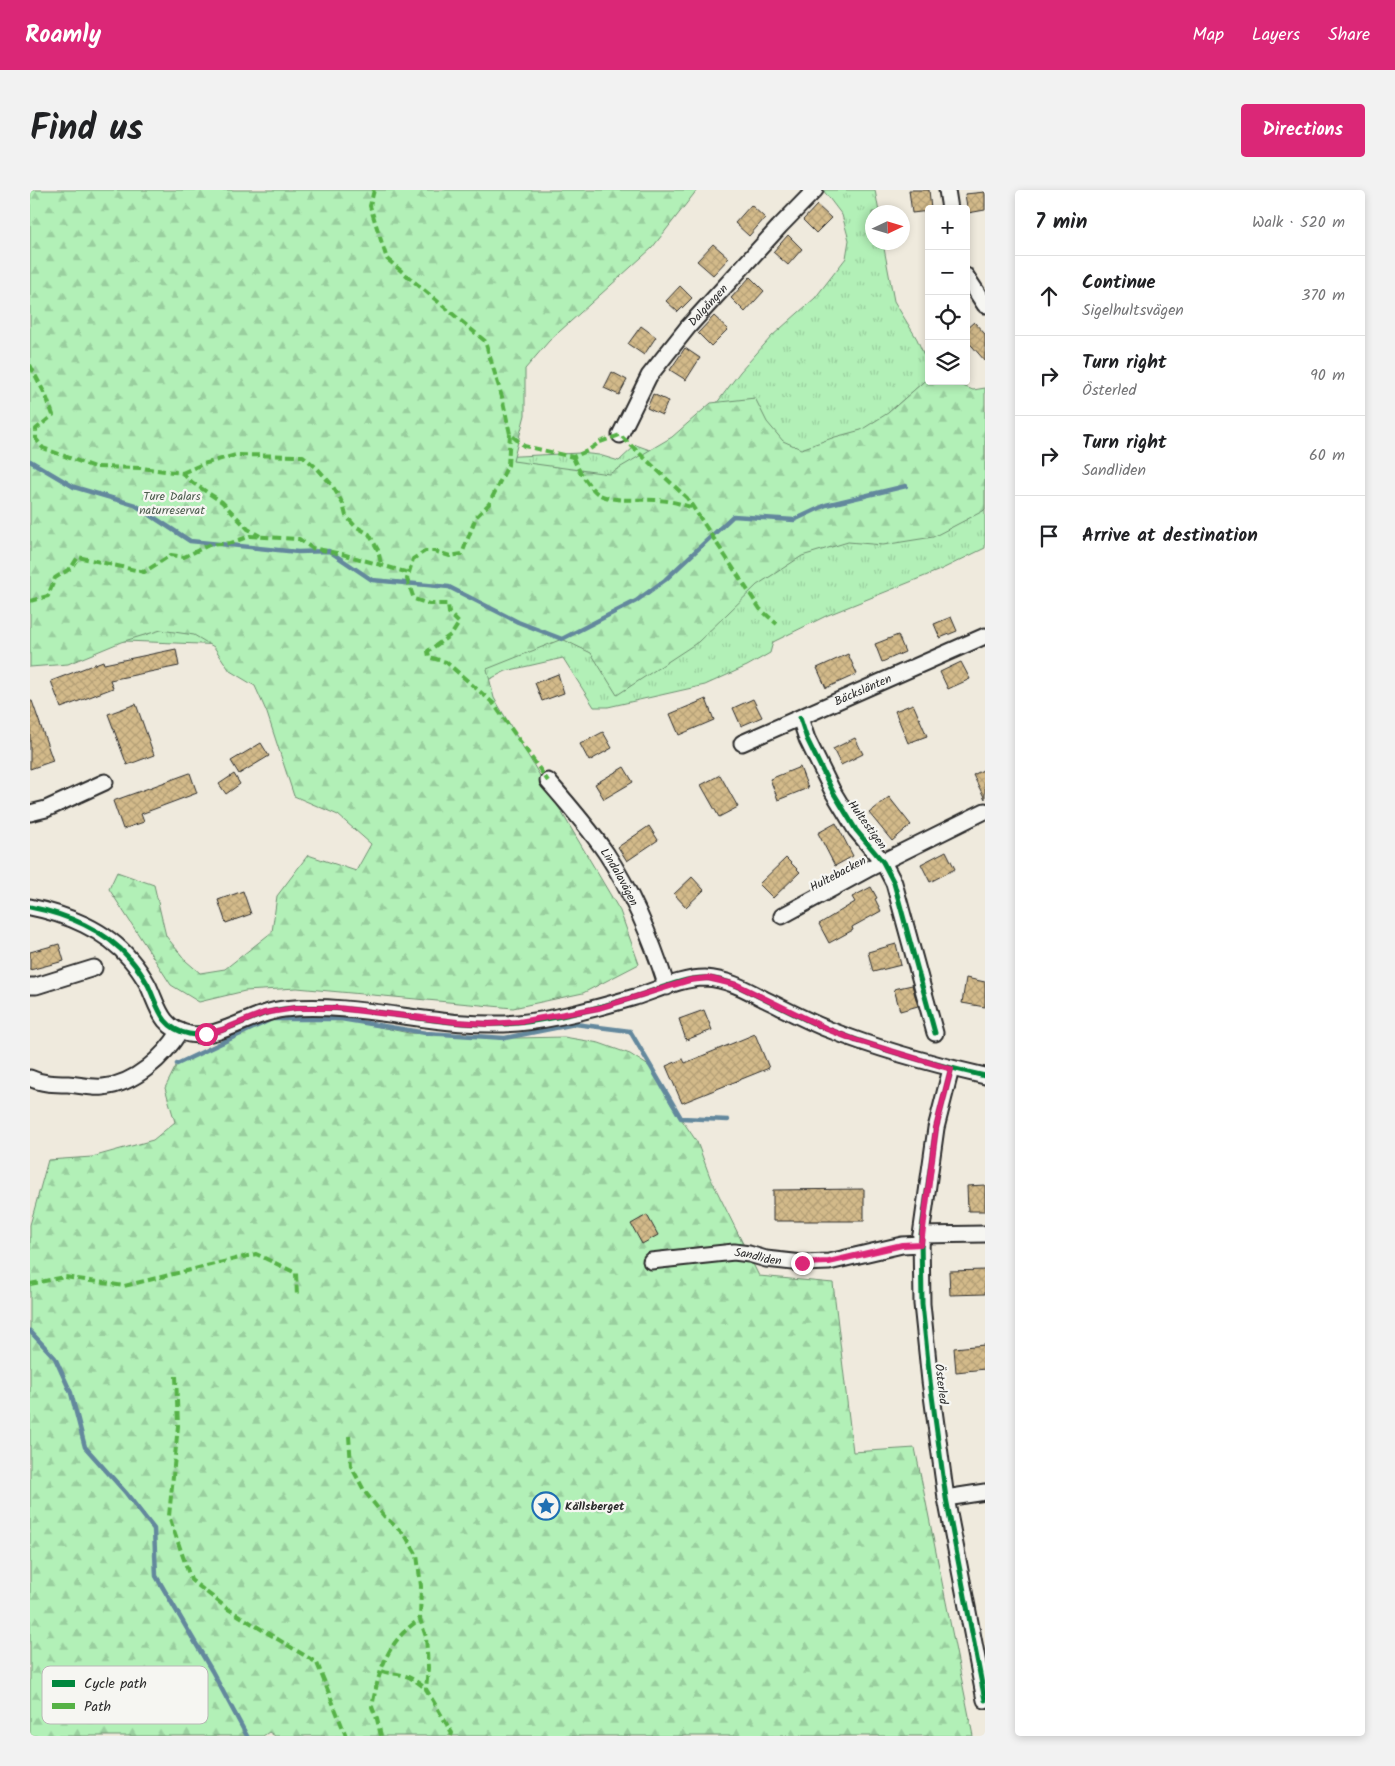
<!DOCTYPE html>
<html lang="en">
<head>
<meta charset="utf-8">
<style>
  body { margin:0; font-family:Kalam,sans-serif; background:#f2f2f2; color:#202124 }
  .controls { position:absolute; right:15px; top:15px; display:grid; overflow:hidden; border-radius:5px; box-shadow:0 2px 8px #0003 }
  .controls button { width:45px; height:45px; display:grid; place-items:center; padding:0; border:0; border-bottom:1px solid #e0e0e0; background:#fff; color:#202124; font:25px sans-serif }
  .compass { position:absolute; left:835px; top:15px; width:45px; height:45px; border-radius:50%; background:#fff; box-shadow:0 2px 8px #0003; rotate:86deg }
  .stop { position:absolute; width:15px; height:15px; margin:-11px; border:4px solid #db2777; border-radius:50%; background:#fff }
  .stop.end { background:#db2777; border-color:#fff; box-shadow:0 1px 5px #0008 }
  .list { margin:0; padding:0; list-style:none }
  h2 { display:flex; justify-content:space-between; align-items:center; height:65px; margin:0; padding:0 20px; font-size:21px }
  h2 small { font-size:16px; font-weight:400; color:#757577 }
  .list li { display:grid; grid-template-columns:32px 1fr auto; gap:15px; align-items:center; box-sizing:border-box; height:80px; padding:0 20px; border-top:1px solid #e0e0e0 }
  .list b { display:block; font-size:19px; white-space:nowrap }
  .list p { margin:0; font-size:16px; white-space:nowrap; color:#757577 }
  .list em { font-size:16px; font-style:normal; color:#757577 }
  .icon { flex:none; width:28px; height:28px; fill:none; stroke:currentColor; stroke-width:2; stroke-linecap:round; stroke-linejoin:round }
  .map { position:relative; flex:none; width:955px; height:1546px; overflow:hidden; border-radius:5px }
  header { display:flex; align-items:center; gap:30px; box-sizing:border-box; height:70px; padding:0 25px; background:#db2777; color:#fff }
  header strong { font-size:24px }
  nav { display:flex; gap:28px; margin-inline-start:auto; font-size:18px }
  .intro { display:flex; align-items:center; justify-content:space-between; box-sizing:border-box; height:120px; padding:0 30px }
  h1 { margin:0; font-size:35px }
  .button { padding:12px 22px; border-radius:5px; background:#db2777; color:#fff; font-size:18px; font-weight:700 }
  main { display:flex; gap:30px; padding:0 30px }
  aside { flex:1; background:#fff; border-radius:5px; box-shadow:0 2px 8px #0003 }
  .map>svg:first-child { display:block }
  .grass { fill:url(#grass-tufts); stroke:#6e8e71 }
  .forest { fill:url(#forest-firs); stroke:#6e8e71 }
  .lines { fill:none; stroke-linecap:round; stroke-linejoin:round }
  .stream { stroke:#63889d; stroke-width:4.5 }
  .building { fill:url(#building-cross-hatch); stroke:#2b2b2b }
  .minor-casing { stroke:#2b2b2b; stroke-width:19 }
  .minor { stroke:#f6f6f2; stroke-width:15 }
  .quiet { stroke:#56b246; stroke-width:4; stroke-dasharray:8 4; stroke-linecap:butt }
  .cycleway-casing { stroke:#f6f6f2; stroke-width:8 }
  .cycleway { stroke:#00873e; stroke-width:5 }
  .route { stroke:#db2777; stroke-width:6 }
  .labels { text-anchor:middle; dominant-baseline:central; stroke-width:4.5; stroke-linejoin:round; paint-order:stroke }
  .street-label { font-size:12px; fill:#2b2b2b; stroke:#f6f6f2 }
  .park-label { font-size:12px; fill:#4d5c4e; stroke:#f6f6f2 }
  .poi-label { font-size:12px; font-weight:bold; fill:#2b2b2b; stroke:#f6f6f2; text-anchor:start }
  .key { fill:#f6f6f2; stroke:#b9b9b6; stroke-width:1 }
  .key-label { font-size:14px; fill:#2b2b2b }
</style>
</head>
<body>
<header>
<strong>Roamly</strong>
<nav><a>Map</a><a>Layers</a><a>Share</a></nav>
</header>
<div class="intro"><h1>Find us</h1><a class="button">Directions</a></div>
<main>
<div class="map">
<svg width="955" height="1546" viewBox="0 0 955 1546">
  <defs>
    <pattern id="grass-tufts" width="24" height="20" patternUnits="userSpaceOnUse" patternTransform="scale(1.25)"><rect width="24" height="20" fill="#b2f0b7"/><path d="M3 7l-1-3M5 7V3M7 7l1-3M15 17l-1-3M17 17v-4M19 17l1-3" fill="none" stroke="#99ce9e"/></pattern>
    <pattern id="forest-firs" width="22" height="20" patternUnits="userSpaceOnUse" patternTransform="scale(1.25)"><rect width="22" height="20" fill="#b2f0b7"/><path d="M5 1l3.5 6h-7zM16 11l3.5 6h-7z" fill="#99ce9e"/></pattern>
    <pattern id="building-cross-hatch" width="8" height="8" patternUnits="userSpaceOnUse" patternTransform="scale(1.25)"><rect width="8" height="8" fill="#d3ba8a"/><path d="M0 0l8 8M0 8l8-8" fill="none" stroke="#b5a077"/></pattern>
  </defs>
  <rect width="100%" height="100%" fill="#efeadd"/>
  <filter id="ink" filterUnits="userSpaceOnUse"><feTurbulence type="fractalNoise" baseFrequency=".02" numOctaves="2"/><feDisplacementMap in="SourceGraphic" scale="10" xChannelSelector="R" yChannelSelector="G"/><feConvolveMatrix kernelMatrix="1 2 1 2 8 2 1 2 1" color-interpolation-filters="sRGB"/></filter>
  <g filter="url(#ink)">
    <path class="grass" d="M793 0H845L849 22H842V52L853 53 864 111 887 149 899 177V187L858 223 955 251V358L910 380 798 425 743 452 740 463 717 476 675 495 578 517H564L533 468 476 481 456 491 237 503 195 455 70 450 448 268 550 263 569 265 589 271 606 255 645 269 710 182 742 146 785 108 816 68 819 50 812 25Z"/>
    <g class="forest">
      <path d="M0 0H667L622 58 519 151 495 179V225L483 271 579 284 642 247 681 213 725 208 737 232 753 251 771 259 805 247 831 240 858 223 899 187V191H920L943 200 955 198V319L953 321 903 347 853 355 818 352 772 366 727 395 668 452 587 505 561 463 532 449 457 479 464 508 590 721 609 774 553 803 483 818 267 798 215 801 169 812 141 795 79 699 87 682 124 695 136 746 156 771 170 783 195 779 242 742 247 706 278 665 326 681 341 654 308 625 264 606 237 523 225 496 200 481 184 457 164 445 131 440 91 452 38 474 0 477Z"/>
      <path d="M252 825H292L379 843 487 848 534 847 569 853 600 864 622 878 641 914 667 952 680 987 729 1086 803 1093 823 1262 885 1258 943 1546H245L239 1542 233 1546H0V1035L18 970 62 967 123 950 145 932 135 898 147 874 225 834Z"/>
    </g>
    <g class="lines">
      <g class="stream">
        <path d="M0 271 44 297 105 315 160 351 268 362 299 361 342 390 419 397 488 432 532 449 606 411 635 390 703 326 764 330 796 315 876 296"/>
        <path d="M147 874 242 829H311L396 843 475 848 545 834 600 841 651 928 698 930"/>
        <path d="M0 1141 25 1168 41 1203 55 1257 96 1303 124 1339 126 1386 182 1481 217 1546"/>
      </g>
    </g>
    <g class="building">
      <path d="M879 0H899L901 19H899V21L882 23Z"/>
      <path d="M955 2V20L938 23 935 4Z"/>
      <path d="M721 15 735 28 719 46 705 33Z"/>
      <path d="M787 15 801 28 786 43 773 30Z"/>
      <path d="M758 45 772 59 758 75 743 62Z"/>
      <path d="M683 54 699 68 683 85 667 71Z"/>
      <path d="M720 87 734 101 715 122 701 108Z"/>
      <path d="M650 96 662 108 648 122 636 111Z"/>
      <path d="M684 126 698 139 681 156 668 143Z"/>
      <path d="M944 132 955 144V171L936 149V139Z"/>
      <path d="M611 136 626 147 614 165 598 154Z"/>
      <path d="M655 158 670 168 656 190 640 180Z"/>
      <path d="M582 182 597 190 589 205 574 198Z"/>
      <path d="M623 204 638 211 632 225 617 218Z"/>
      <path d="M921 427 927 441 910 448 904 434Z"/>
      <path d="M868 445 875 462 852 472 845 454Z"/>
      <path d="M146 459 149 476 80 490 83 498 31 518 21 491 73 471 74 474Z"/>
      <path d="M818 464 827 484 796 498 787 478Z"/>
      <path d="M931 472 940 489 918 499 910 482Z"/>
      <path d="M528 484 534 503 512 511 505 493Z"/>
      <path d="M676 509 684 530 649 545 640 524Z"/>
      <path d="M723 509 732 527 711 536 703 518Z"/>
      <path d="M0 511H2L23 571 0 579Z"/>
      <path d="M106 514 124 565 97 575 78 524Z"/>
      <path d="M883 514 897 546 878 553 865 521Z"/>
      <path d="M573 542 582 558 559 571 550 554Z"/>
      <path d="M825 548 833 564 811 575 803 559Z"/>
      <path d="M231 553 239 566 209 584 201 571Z"/>
      <path d="M594 577 603 592 574 609 565 594Z"/>
      <path d="M770 577 778 598 748 610 740 589Z"/>
      <path d="M955 579V609L943 585Z"/>
      <path d="M160 583 167 603 111 624 114 632 93 639 83 611Z"/>
      <path d="M204 584 210 594 196 604 189 594Z"/>
      <path d="M690 585 708 617 689 627 671 595Z"/>
      <path d="M859 607 881 635 862 651 839 623Z"/>
      <path d="M806 633 823 666 805 676 788 643Z"/>
      <path d="M619 636 628 650 597 671 588 657Z"/>
      <path d="M916 661 925 679 900 692 891 674Z"/>
      <path d="M756 668 770 682 743 708 729 694Z"/>
      <path d="M662 687 674 700 656 717 644 704Z"/>
      <path d="M841 697 847 708 845 709 851 721 822 737 823 740 799 753 789 734 825 712 822 707Z"/>
      <path d="M213 701 221 724 196 733 188 710Z"/>
      <path d="M29 754 34 771 0 780V762Z"/>
      <path d="M866 754 871 775 843 782 838 762Z"/>
      <path d="M936 788 955 792V817L932 813Z"/>
      <path d="M882 795 888 816 870 821 864 799Z"/>
      <path d="M674 820 682 840 656 850 649 829Z"/>
      <path d="M725 844 739 878 652 913 636 876 653 869 655 873Z"/>
      <path d="M955 995V1021H938L937 996Z"/>
      <path d="M834 999V1031H743V1000Z"/>
      <path d="M617 1025 628 1045 612 1054 601 1034Z"/>
      <path d="M955 1080V1104L920 1105 919 1081Z"/>
      <path d="M955 1155V1179L926 1182 924 1158Z"/>
    </g>
    <g class="lines">
      <g class="minor-casing">
        <g id="minor">
          <path d="M917 0 920 19"/>
          <path d="M936 86 955 115"/>
          <path id="s1" d="M590 245 619 186 658 137 749 37 785 0"/>
          <path d="M770 528 777 549 803 602 826 640 853 672 864 693 905 843"/>
          <path id="s2" d="M712 553 955 446"/>
          <path id="s3" d="M518 591C538 614 559 638 576 663 603 704 622 750 637 797"/>
          <path d="M0 623 16 619 75 592"/>
          <path d="M0 717C36 724 76 740 100 769 107 777 113 786 118 795 128 816 131 839 159 844 188 850 223 822 254 819 332 811 409 840 488 833 528 829 567 818 605 807 627 800 652 788 675 788 697 789 715 799 734 809 755 819 777 831 800 840 850 860 903 874 955 886"/>
          <path d="M752 726 840 678 955 621"/>
          <path d="M0 796H6L64 778"/>
          <path d="M921 879 906 938 891 1045 892 1114 900 1191 916 1308 955 1510"/>
          <path d="M0 888C12 894 25 894 38 894 50 895 61 898 73 897 105 894 134 867 150 841"/>
          <path d="M891 1045 955 1044"/>
          <path id="s4" d="M621 1071 704 1062 719 1064 736 1069 772 1073 799 1072 872 1055 891 1054"/>
          <path d="M916 1308 955 1302"/>
        </g>
      </g>
      <use href="#minor" class="minor"/>
      <g class="quiet">
        <path d="M344 0 340 16 357 69 455 151 472 207 480 244 494 256 543 267 557 261 570 252 590 245 657 308 730 419 747 434"/>
        <path d="M0 175 16 206 23 225 6 239V249L13 258 64 277 111 278 152 283 163 293 192 312 218 339 230 346"/>
        <path d="M480 244 478 275 459 314 446 327 432 364 420 366 404 361H395L383 369 377 389 384 409 399 414H418L419 423 429 433 422 444 398 461 399 467 416 472 463 513 518 591"/>
        <path d="M543 267C546 277 561 301 570 305 584 312 610 309 625 310 639 310 651 314 664 318"/>
        <path d="M152 283 173 274 206 265 273 266 288 279 302 295 313 314 316 326 325 336 339 344 348 360 351 374"/>
        <path d="M0 411 18 406 25 388 41 378 48 367 114 382 141 365 154 367 179 355 201 353 220 346 269 349 282 358 312 364 379 383"/>
        <path d="M0 1094 35 1087 94 1096 226 1064 266 1083 267 1106"/>
        <path d="M146 1186 148 1236 139 1326 161 1390 198 1419 287 1473 316 1546"/>
        <path d="M319 1246 321 1276 335 1302 354 1326 375 1345 387 1365 391 1396 390 1429 396 1447 398 1478 396 1499 422 1543 421 1546"/>
        <path d="M352 1481C359 1484 365 1483 372 1485 381 1487 389 1493 396 1499"/>
        <path d="M351 1546 347 1529 342 1517C349 1480 357 1451 390 1429"/>
      </g>
      <g class="cycleway-casing">
        <g id="cycleway">
          <path d="M770 528 777 549 803 602 826 640 853 672 864 693 905 843"/>
          <path d="M0 717C36 724 76 740 100 769 107 777 113 786 118 795 128 816 131 839 159 844 188 850 223 822 254 819 332 811 409 840 488 833 528 829 567 818 605 807 627 800 652 788 675 788 697 789 715 799 734 809 755 819 777 831 800 840 850 860 903 874 955 886"/>
          <path d="M921 879 906 938 891 1045 892 1114 900 1191 916 1308 955 1510"/>
        </g>
      </g>
      <use href="#cycleway" class="cycleway"/>
    </g>
  </g>
  <g class="lines" filter="url(#ink)">
    <path class="route" d="M176 844 192 840 234 823 265 818H307L427 832 459 834 489 832 569 818 660 790 678 788 707 795 797 839 825 850 921 879 906 938 891 1054 872 1055 799 1072 772 1073"/>
  </g>
  <defs>
    <g id="sight-ring" transform="scale(1.4375)"><circle r="9.5" fill="#f6f6f2" stroke="#1f6fb2" stroke-width="1.5"/><path d="M0-6L1.8-2.2L6-1.7L2.9 1.2L3.7 5.4L0 3.3L-3.7 5.4L-2.9 1.2L-6-1.7L-1.8-2.2Z" fill="#1f6fb2"/></g>
  </defs>
  <g fill-rule="evenodd">
    <use href="#sight-ring" x="516" y="1316"/>
  </g>
  <g class="labels">
    <g class="street-label">
      <text stroke="none"><textPath href="#s1" startOffset="158">Dalgången</textPath></text>
      <text stroke="none"><textPath href="#s2" startOffset="132">Bäckslänten</textPath></text>
      <text transform="translate(837 635) rotate(54)">Hultestigen</text>
      <text transform="translate(808 684) rotate(-28)">Hultebacken</text>
      <text stroke="none"><textPath href="#s3" startOffset="120">Lindalavägen</textPath></text>
      <text stroke="none"><textPath href="#s4" startOffset="108">Sandliden</textPath></text>
      <text transform="translate(911 1194) rotate(83)">Österled</text>
    </g>
    <g class="park-label">
      <text x="142" y="306">Ture Dalars<tspan x="142" dy="14">naturreservat</tspan></text>
    </g>
    <g class="poi-label">
      <text x="535" y="1316">Källsberget</text>
    </g>
  </g>
  <rect x="12" y="1476" width="166" height="58" rx="8" class="key"/>
  <rect x="22" y="1490" width="23" height="7" fill="#00873e"/>
  <rect x="22" y="1513" width="23" height="6" fill="#56b246"/>
  <g class="key-label">
    <text x="54" y="1498">Cycle path</text>
    <text x="54" y="1521">Path</text>
  </g>
</svg>
<div class="controls">
<button>+</button>
<button>−</button>
<button><svg class="icon" aria-label="locate" viewBox="0 0 24 24"><circle cx="12" cy="12" r="6"/><path d="M12 2v4M12 18v4M2 12h4M18 12h4"/></svg></button>
<button><svg class="icon" aria-label="layers" viewBox="0 0 24 24"><path d="M12 4l9 5-9 5-9-5zM3 14l9 5 9-5"/></svg></button>
</div>
<svg class="compass" viewBox="-18 -18 36 36"><path d="M0-13l5 13h-10z" fill="#e53935"/><path d="M0 13l5-13h-10z" fill="#757577"/></svg>
<div class="stop" style="left:176px;top:844px"></div>
<div class="stop end" style="left:772px;top:1073px"></div>
</div>
<aside>
<h2>7 min<small>Walk · 520 m</small></h2>
<ul class="list">
<li><svg class="icon" aria-label="ahead" viewBox="0 0 24 24"><path d="M12 20V5M6 11l6-6 6 6"/></svg><div><b>Continue</b><p>Sigelhultsvägen</p></div><em>370 m</em></li>
<li><svg class="icon" aria-label="right" viewBox="0 0 24 24"><path d="M7 20v-9h11M14 6l5 5-5 5"/></svg><div><b>Turn right</b><p>Österled</p></div><em>90 m</em></li>
<li><svg class="icon" aria-label="right" viewBox="0 0 24 24"><path d="M7 20v-9h11M14 6l5 5-5 5"/></svg><div><b>Turn right</b><p>Sandliden</p></div><em>60 m</em></li>
<li><svg class="icon" aria-label="arrive" viewBox="0 0 24 24"><path d="M6 21V4h12l-3 4 3 4H6"/></svg><div><b>Arrive at destination</b></div></li>
</ul>
</aside>
</main>
</body>
</html>
